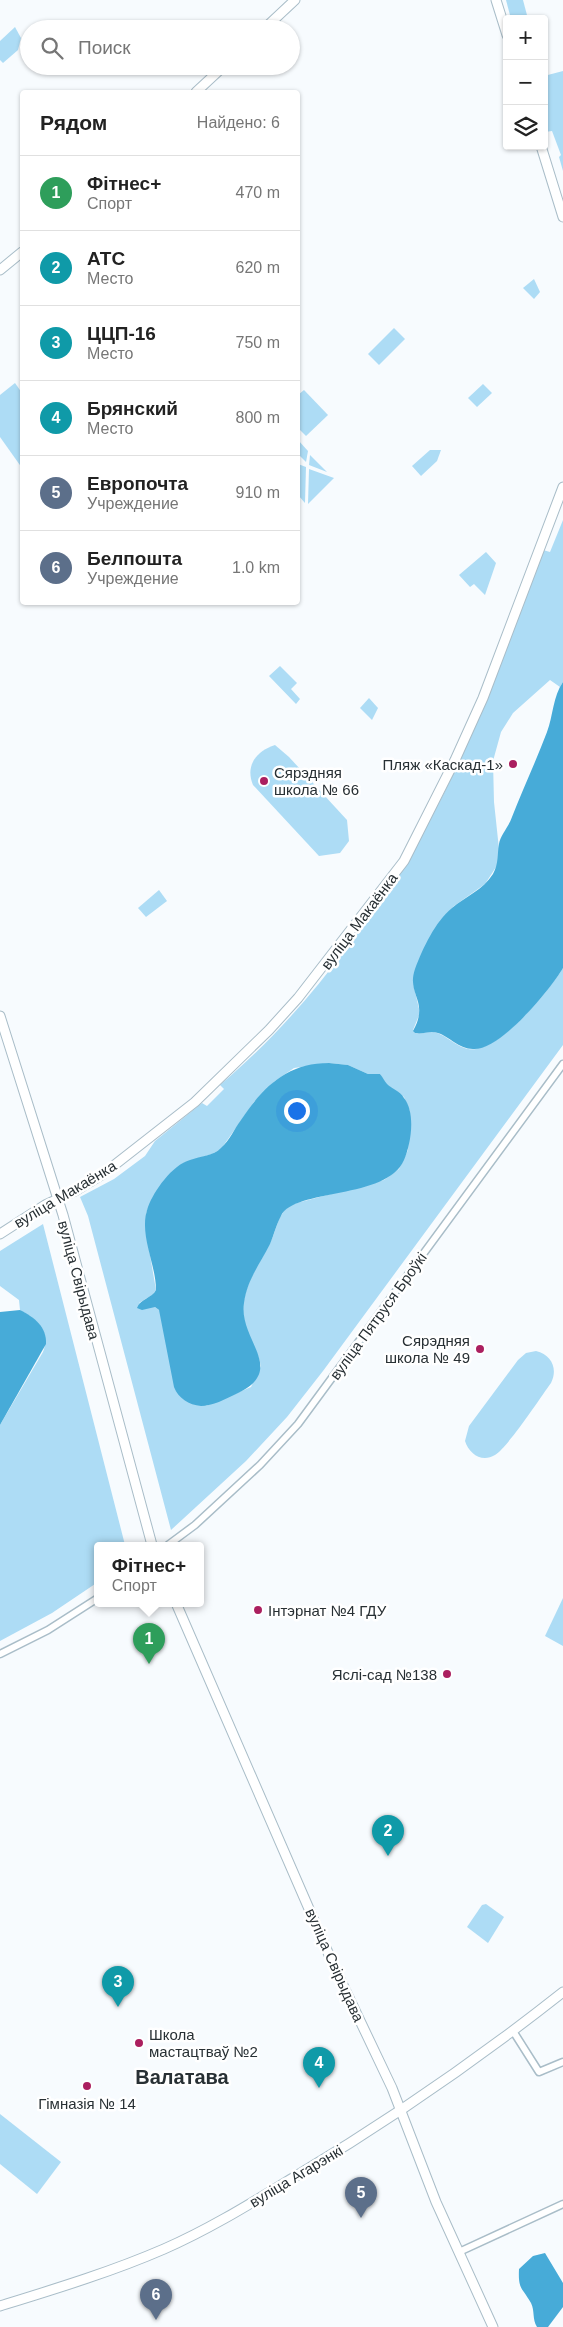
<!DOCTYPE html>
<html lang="ru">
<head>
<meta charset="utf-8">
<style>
  body { margin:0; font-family:Helvetica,sans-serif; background:#f6f6f6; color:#222 }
  .controls { position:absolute; right:15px; top:15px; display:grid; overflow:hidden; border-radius:5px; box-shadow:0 1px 4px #0004 }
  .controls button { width:45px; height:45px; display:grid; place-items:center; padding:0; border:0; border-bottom:1px solid #e0e0e0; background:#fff; color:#222; font:25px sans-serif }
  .you { position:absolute; left:296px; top:1110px; width:18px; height:18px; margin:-12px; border:4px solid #fff; border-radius:50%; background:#1a73e8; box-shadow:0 0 0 8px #1a73e833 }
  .badge { display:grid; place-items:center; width:32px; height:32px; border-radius:50%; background:#ab1f5f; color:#fff; font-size:16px; font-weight:700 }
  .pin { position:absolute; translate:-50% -41px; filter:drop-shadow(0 1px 2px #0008) }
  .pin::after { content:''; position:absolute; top:26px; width:18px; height:15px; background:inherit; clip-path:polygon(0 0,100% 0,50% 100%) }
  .popup { position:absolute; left:94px; top:1542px; width:110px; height:65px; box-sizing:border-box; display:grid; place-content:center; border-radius:5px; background:#fff; filter:drop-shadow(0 1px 4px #0005); font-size:16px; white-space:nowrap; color:#767676 }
  .popup b { font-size:19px; color:#222 }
  .popup::after { content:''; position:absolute; left:50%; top:100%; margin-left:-10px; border:10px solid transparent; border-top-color:#fff }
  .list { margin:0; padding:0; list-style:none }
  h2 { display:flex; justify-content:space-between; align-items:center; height:65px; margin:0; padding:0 20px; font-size:21px }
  h2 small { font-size:16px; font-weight:400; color:#767676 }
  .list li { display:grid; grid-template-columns:32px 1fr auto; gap:15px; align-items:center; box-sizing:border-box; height:75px; padding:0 20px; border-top:1px solid #e0e0e0 }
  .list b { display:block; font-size:19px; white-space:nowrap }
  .list p { margin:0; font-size:16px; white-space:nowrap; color:#767676 }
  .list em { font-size:16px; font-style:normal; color:#767676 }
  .icon { flex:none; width:28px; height:28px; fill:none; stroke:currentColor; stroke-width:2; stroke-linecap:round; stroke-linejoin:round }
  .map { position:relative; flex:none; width:563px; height:2327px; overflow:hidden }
  .search { position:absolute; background:#fff; box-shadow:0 1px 4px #0004; left:20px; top:20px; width:280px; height:55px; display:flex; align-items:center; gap:12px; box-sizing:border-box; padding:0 18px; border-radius:28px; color:#767676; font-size:19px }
  .panel { position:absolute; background:#fff; box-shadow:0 1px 4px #0004; left:20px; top:90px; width:280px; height:515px; border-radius:5px }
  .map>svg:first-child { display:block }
  .green { fill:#addcf5; fill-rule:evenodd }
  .water { fill:#47abd8 }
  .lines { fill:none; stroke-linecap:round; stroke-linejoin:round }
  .street-casing { stroke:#a9bdc8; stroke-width:9 }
  .secondary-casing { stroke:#a9bdc8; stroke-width:11 }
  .street { stroke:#fff; stroke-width:6 }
  .secondary { stroke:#fff; stroke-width:9 }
  .poi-dot { fill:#ab1f5f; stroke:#fff; stroke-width:2 }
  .labels { text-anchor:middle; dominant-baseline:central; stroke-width:5; stroke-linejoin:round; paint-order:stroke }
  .poi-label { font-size:15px; fill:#283034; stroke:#fff; text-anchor:end }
  .street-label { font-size:15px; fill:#283034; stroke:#fff }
  .district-label { font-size:20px; font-weight:bold; fill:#283034; stroke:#fff }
</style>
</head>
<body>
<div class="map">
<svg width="563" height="2327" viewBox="0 0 563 2327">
  <rect width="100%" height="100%" fill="#f7fbfe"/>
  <g class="green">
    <path d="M506 0H523L528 19H511Z"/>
    <path d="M15 27 21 38 18 50 3 63 0 60V41Z"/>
    <path d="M563 71V171L559 157 561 155 552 131 545 132 544 130V76Z"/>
    <path d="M534 279 540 292 534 299 523 288Z"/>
    <path d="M394 328 405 339 379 365 368 354Z"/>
    <path d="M15 383 22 393V468L0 437V395Z"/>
    <path d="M483 384 492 393 477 407 468 398Z"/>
    <path d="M304 390 328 415 306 436 298 428V395Z"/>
    <path d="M298 440 308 451 306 462 298 454Z"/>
    <path d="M430 450H441L437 461 421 476 412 466Z"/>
    <path d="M310 455 327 472 309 465Z"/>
    <path d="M298 464 306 467 305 503 298 495Z"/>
    <path d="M309 469 334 478 308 504Z"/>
    <path d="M563 520V682L560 687 550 680 513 713 501 732 493 761 494 802 499 849 498 864 485 884 454 906 441 920 428 942 413 983 420 1013 413 1030 415 1033C422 1035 427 1031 434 1032 448 1035 460 1052 476 1049 505 1044 548 992 563 968V1045L323 1371 287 1417 246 1461 171 1530 88 1216 80 1197 114 1179 145 1156 155 1141 202 1103 207 1106 224 1089 220 1085C291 1025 348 952 397 874 419 839 441 803 457 765 488 694 515 621 543 550L550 552ZM329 1063 348 1065 368 1074H380L386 1084 404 1097 410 1111 408 1150 399 1169 384 1180 293 1204C278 1211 277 1230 270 1243 259 1265 243 1285 243 1311 243 1330 257 1347 261 1366L251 1387 206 1406 176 1391 160 1311 155 1307 139 1303 152 1295 156 1290 146 1232V1213L151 1202 166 1180 183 1163 212 1154 221 1149 254 1102 275 1081 294 1068Z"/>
    <path d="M486 552 496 563 485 595 474 584 470 587 459 575Z"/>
    <path d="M280 666 297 683 291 689 300 699 296 704 269 676Z"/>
    <path d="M369 698 378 708 372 720 360 708Z"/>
    <path d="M275 745 289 757 347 820 349 841 340 853 319 856 253 785C245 766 256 751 275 745Z"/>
    <path d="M159 890 167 901 146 917 138 908Z"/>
    <path d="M43 1224 125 1545H98V1582L52 1613 0 1641V1425L43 1352C51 1332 36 1319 20 1310L19 1300 0 1286V1251Z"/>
    <path d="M536 1351C552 1355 558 1369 551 1383 540 1398 508 1447 495 1455 482 1463 469 1454 465 1441L469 1426 518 1360 526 1353Z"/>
    <path d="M563 1598V1646L545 1636Z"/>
    <path d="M486 1904 504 1917 488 1943 467 1927 482 1905Z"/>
    <path d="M0 2114 61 2162 37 2194 0 2164Z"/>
  </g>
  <g class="water">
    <path d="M563 682V968C550 990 500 1051 473 1049 459 1049 450 1037 438 1033 429 1030 423 1035 415 1033L413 1031C430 1001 406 995 415 969 423 948 435 922 452 908 466 896 483 890 493 874 499 863 497 855 499 844 500 836 509 826 512 817 523 789 536 761 547 732 553 716 553 696 563 682Z"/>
    <path d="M329 1063 348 1065 368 1074H380C383 1077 384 1081 387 1084 392 1089 400 1091 404 1098 416 1113 411 1144 404 1160 387 1200 294 1188 281 1216 276 1225 274 1235 270 1244 260 1264 247 1280 244 1303 238 1340 289 1370 236 1394 225 1399 213 1406 201 1406 189 1405 178 1398 174 1387L159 1310 155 1307 142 1310 137 1308C140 1299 152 1298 156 1290 156 1263 138 1234 148 1207 154 1191 172 1165 190 1160 201 1156 213 1156 221 1148 230 1140 234 1129 241 1120 263 1087 287 1063 329 1063Z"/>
    <path d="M20 1310C34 1317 47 1327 46 1344L0 1425V1312Z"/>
    <path d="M545 2253 563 2283V2307L548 2327H537C532 2319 535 2311 531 2303 522 2287 518 2290 519 2269L533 2256Z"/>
  </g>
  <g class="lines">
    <g class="street-casing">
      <g id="street">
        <path d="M168 1545 195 1525 260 1465 298 1424 563 1064"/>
        <path d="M0 1654 48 1630 98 1598"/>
        <path d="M513 2031 539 2072 563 2062"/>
        <path d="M459 2252 563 2204"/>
      </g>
    </g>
    <g class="secondary-casing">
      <g id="secondary">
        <path d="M496 0 507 35"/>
        <path d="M264 29 295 0"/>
        <path d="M196 92 224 66"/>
        <path d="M541 146 563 217"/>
        <path d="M0 270 22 252"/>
        <path d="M0 1016 63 1215 152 1545"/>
        <path d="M0 1234 45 1205 75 1191 103 1174 195 1102 269 1030 298 998 404 861 455 760 483 698 563 487"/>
        <path d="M176 1603 333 1964 392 2088 436 2202 493 2327"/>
        <path d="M0 2306C55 2289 111 2272 164 2249 210 2229 253 2202 296 2176 390 2120 477 2060 563 1992"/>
      </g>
    </g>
    <use href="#street" class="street"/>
    <use href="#secondary" class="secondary"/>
  </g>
  <g class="poi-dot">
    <circle cx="513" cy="764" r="5"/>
    <circle cx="264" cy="781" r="5"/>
    <circle cx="480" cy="1349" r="5"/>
    <circle cx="258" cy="1610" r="5"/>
    <circle cx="447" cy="1674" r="5"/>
    <circle cx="139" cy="2043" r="5"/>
    <circle cx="87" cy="2086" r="5"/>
  </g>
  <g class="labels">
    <g class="poi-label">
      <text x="503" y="764">Пляж «Каскад-1»</text>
      <text x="274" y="772" text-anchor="start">Сярэдняя<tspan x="274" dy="17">школа № 66</tspan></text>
      <text x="470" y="1340">Сярэдняя<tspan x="470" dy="17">школа № 49</tspan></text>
      <text x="268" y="1610" text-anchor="start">Інтэрнат №4 ГДУ</text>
      <text x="437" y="1674">Яслі-сад №138</text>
      <text x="149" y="2034" text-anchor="start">Школа<tspan x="149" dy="17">мастацтваў №2</tspan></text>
      <text x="87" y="2103" text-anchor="middle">Гімназія № 14</text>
    </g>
    <g class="street-label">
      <text transform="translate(359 921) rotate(-53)">вуліца Макаёнка</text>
      <text transform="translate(65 1194) rotate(-31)">вуліца Макаёнка</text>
      <text transform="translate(79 1280) rotate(75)">вуліца Свірыдава</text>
      <text transform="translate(378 1316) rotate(-54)">вуліца Пятруся Броўкі</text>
      <text transform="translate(335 1965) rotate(66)">вуліца Свірыдава</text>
      <text transform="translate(296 2176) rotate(-31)">вуліца Агарэнкі</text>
    </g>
    <g class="district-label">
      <text x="182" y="2077">Валатава</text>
    </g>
  </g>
</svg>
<div class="controls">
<button>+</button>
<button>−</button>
<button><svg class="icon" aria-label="layers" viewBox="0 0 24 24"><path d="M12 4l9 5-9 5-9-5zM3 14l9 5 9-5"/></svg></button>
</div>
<div class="you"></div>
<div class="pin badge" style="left:149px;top:1664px;background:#2e9e5b">1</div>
<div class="popup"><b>Фітнес+</b>Спорт</div>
<div class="pin badge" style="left:388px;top:1856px;background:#0f9aa8">2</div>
<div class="pin badge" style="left:118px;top:2007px;background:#0f9aa8">3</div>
<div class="pin badge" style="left:319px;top:2088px;background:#0f9aa8">4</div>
<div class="pin badge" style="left:361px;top:2218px;background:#5c6f8a">5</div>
<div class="pin badge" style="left:156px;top:2320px;background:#5c6f8a">6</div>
<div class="search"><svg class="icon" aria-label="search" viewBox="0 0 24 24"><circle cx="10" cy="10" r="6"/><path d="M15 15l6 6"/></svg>Поиск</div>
<section class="panel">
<h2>Рядом<small>Найдено: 6</small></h2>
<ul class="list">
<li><span class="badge" style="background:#2e9e5b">1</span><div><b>Фітнес+</b><p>Спорт</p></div><em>470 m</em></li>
<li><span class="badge" style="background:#0f9aa8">2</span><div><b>АТС</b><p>Место</p></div><em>620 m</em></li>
<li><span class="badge" style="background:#0f9aa8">3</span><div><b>ЦЦП-16</b><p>Место</p></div><em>750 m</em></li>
<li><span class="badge" style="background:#0f9aa8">4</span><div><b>Брянский</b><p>Место</p></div><em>800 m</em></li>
<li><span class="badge" style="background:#5c6f8a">5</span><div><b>Европочта</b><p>Учреждение</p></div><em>910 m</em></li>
<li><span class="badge" style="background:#5c6f8a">6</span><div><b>Белпошта</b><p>Учреждение</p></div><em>1.0 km</em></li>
</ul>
</section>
</div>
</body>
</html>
